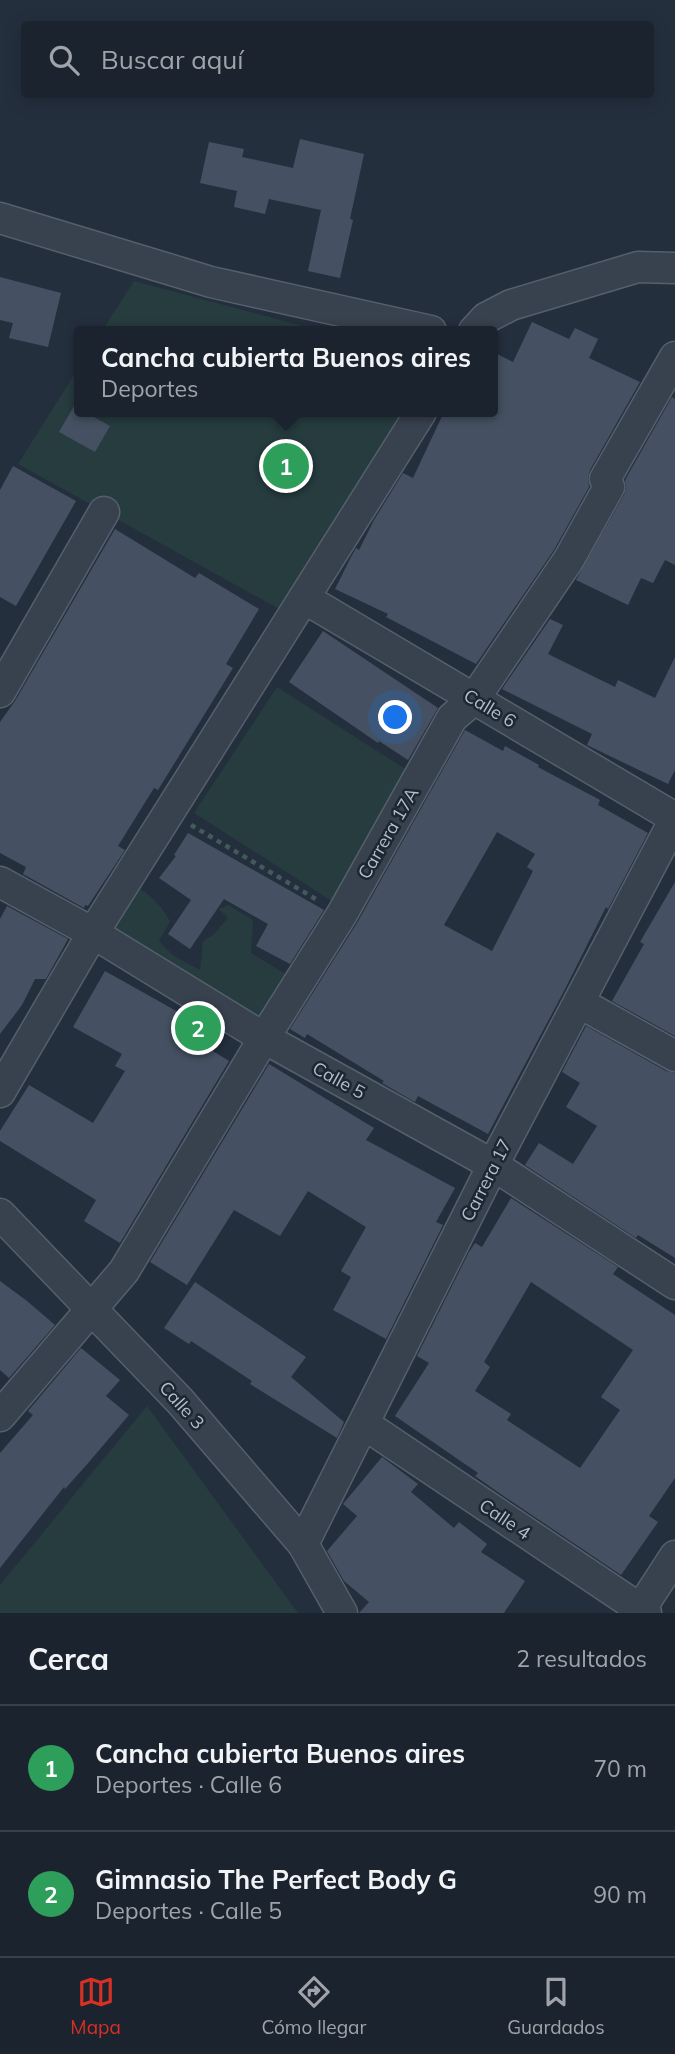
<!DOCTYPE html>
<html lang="es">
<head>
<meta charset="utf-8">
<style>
  body { margin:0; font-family:Mulish,sans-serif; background:#282f3a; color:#f1f3f6 }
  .you { position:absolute; left:396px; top:718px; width:24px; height:24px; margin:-18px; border:5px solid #fff; border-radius:50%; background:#1a73e8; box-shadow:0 0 0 10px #1a73e833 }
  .badge { display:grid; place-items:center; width:46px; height:46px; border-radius:50%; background:#d93025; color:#fff; font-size:23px; font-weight:700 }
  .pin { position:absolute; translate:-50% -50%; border:4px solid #fff; box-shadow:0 2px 7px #0006 }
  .popup { position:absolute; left:74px; top:326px; width:424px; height:91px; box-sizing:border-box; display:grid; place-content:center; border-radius:7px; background:#1b232e; filter:drop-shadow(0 2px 5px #0005); font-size:23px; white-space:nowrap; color:#a0a4aa }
  .popup b { font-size:26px; color:#f1f3f6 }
  .popup::after { content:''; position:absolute; left:50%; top:100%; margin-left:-14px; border:14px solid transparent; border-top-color:#1b232e }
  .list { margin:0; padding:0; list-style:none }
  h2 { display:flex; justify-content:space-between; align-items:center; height:91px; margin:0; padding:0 28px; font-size:30px }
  h2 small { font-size:23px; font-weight:400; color:#a0a4aa }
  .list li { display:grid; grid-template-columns:46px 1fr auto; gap:21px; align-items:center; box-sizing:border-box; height:126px; padding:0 28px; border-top:2px solid #39404a }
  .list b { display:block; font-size:26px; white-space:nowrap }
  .list p { margin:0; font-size:23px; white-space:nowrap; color:#a0a4aa }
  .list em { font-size:23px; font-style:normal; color:#a0a4aa }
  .icon { flex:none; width:38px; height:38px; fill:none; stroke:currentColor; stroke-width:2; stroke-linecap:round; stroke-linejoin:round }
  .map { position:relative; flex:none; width:675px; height:1613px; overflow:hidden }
  .search { position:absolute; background:#1b232e; box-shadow:0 4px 18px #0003; left:21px; right:21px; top:21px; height:77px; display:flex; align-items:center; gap:18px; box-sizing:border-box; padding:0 24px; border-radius:7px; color:#a0a4aa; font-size:26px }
  .sheet { height:343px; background:#1b232e }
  nav { display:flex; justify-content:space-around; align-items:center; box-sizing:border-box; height:98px; border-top:2px solid #39404a; background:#1b232e; font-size:19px; color:#a0a4aa }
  nav a { display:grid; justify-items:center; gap:4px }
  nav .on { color:#d93025 }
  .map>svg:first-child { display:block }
  .green { fill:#263c3f }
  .building { fill:#455162; fill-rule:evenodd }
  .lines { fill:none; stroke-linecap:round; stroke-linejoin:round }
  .minor-casing { stroke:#565f6c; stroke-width:33 }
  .path { stroke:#44595c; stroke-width:4.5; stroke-dasharray:5 5; stroke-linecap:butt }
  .minor { stroke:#38414e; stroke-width:30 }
  .labels { text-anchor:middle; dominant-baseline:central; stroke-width:5; stroke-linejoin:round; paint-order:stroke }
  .street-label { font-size:18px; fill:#b4bcc9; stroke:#1d2633 }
</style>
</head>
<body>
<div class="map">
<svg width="675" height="1613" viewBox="0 0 675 1613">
  <rect width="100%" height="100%" fill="#242f3e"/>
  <g class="green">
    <path d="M134 281 321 331H102Z"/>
    <path d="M79 367V412H402L290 615 18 464Z"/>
    <path d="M277 687 424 781 341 907 194 813Z"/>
    <path d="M134 885C150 894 161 905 170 921L159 941 174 956 200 970 203 941 213 935 228 918 219 909 228 905 253 920 251 953 294 979 263 1028 105 931Z"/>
    <path d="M147 1406 298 1613H0V1585Z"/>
  </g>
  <g class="building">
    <path d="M300 139 364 154 350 219 353 220 340 278 308 271 321 210 269 199 265 214 234 207 237 191 200 183 209 142 244 149 242 157 293 168Z"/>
    <path d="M0 277 61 293 48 347 9 338 13 323 0 320Z"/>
    <path d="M532 322 569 339 575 328 598 339 589 358 640 382 590 470 588 478 589 487 554 550 476 664 386 617 388 614 335 589 351 557 356 548 359 550 374 520 403 473 413 478 444 412H493V352L513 362Z"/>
    <path d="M672 397 675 399V565L665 560 653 583 641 578 628 605 576 580 624 495 626 488 625 480Z"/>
    <path d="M74 406 80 408V412H85L110 426 95 452 59 432Z"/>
    <path d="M13 466 76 501 16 606 0 597V490Z"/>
    <path d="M115 529 195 578 199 573 259 609 226 664 233 668 158 790 154 788 118 846 125 850 88 906 85 905 84 908 23 874 26 867 0 853V722L15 701Z"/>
    <path d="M550 619 563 625 548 654 615 687 618 680 655 698 675 657V770L668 784 587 745 592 734 502 689Z"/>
    <path d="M323 631 438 708 408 760 379 741 378 743 289 682Z"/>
    <path d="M465 730 503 751 505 746 539 765 538 767 600 800 598 805 648 833 608 909 606 907 564 991 488 1134 418 1096 415 1102 382 1083 384 1081 307 1034 305 1038 290 1029 357 923ZM497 832 535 854 527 867 533 871 492 951 444 925Z"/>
    <path d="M188 833 324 910 290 964 256 946 268 924 224 899 190 949 168 934 191 900 159 878 176 856 174 855Z"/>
    <path d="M675 882V1036L612 1001 644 944 640 942Z"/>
    <path d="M7 906 68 939 46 979H35L22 1005 0 1034V919Z"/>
    <path d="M105 971 187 1017 189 1013 214 1028 203 1045 229 1061 120 1243 84 1221 96 1200 0 1141V1131L29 1085 93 1123 125 1071 115 1066 122 1054 73 1027Z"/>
    <path d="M586 1026 666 1071 675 1073V1258L638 1235 636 1238 525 1165 539 1143 573 1164 597 1126 566 1107 580 1083 562 1072Z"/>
    <path d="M269 1064 374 1128 366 1140 455 1188 436 1222 443 1225 386 1339 333 1310 351 1277 341 1271 366 1227 308 1191 280 1236 234 1210 187 1285 150 1262Z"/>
    <path d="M511 1198 618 1267 613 1274 675 1315V1478L649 1516 658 1522 621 1575 505 1497 475 1476 478 1473 395 1416 429 1363 417 1356 469 1252 475 1243 482 1247ZM531 1282 633 1350 601 1397 620 1410 580 1468 507 1420 511 1414 475 1391 490 1367 484 1362Z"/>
    <path d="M0 1281 27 1301 55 1325 9 1378 0 1370Z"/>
    <path d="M195 1282 306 1357 291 1377 344 1422 337 1438 250 1384 252 1381 191 1341 189 1344 164 1328Z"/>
    <path d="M81 1348 120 1380 106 1396 129 1415 89 1462 65 1489 64 1487 0 1568V1453L33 1415 28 1411Z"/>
    <path d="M382 1457 418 1484 411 1492 454 1528 459 1522 487 1544 481 1552 525 1581 504 1613H359L369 1602 344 1581 327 1551 357 1516 343 1504Z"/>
  </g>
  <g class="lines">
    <g class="minor-casing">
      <g id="minor">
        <path d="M0 218 211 282 431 331"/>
        <path d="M474 331 486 318 511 305 638 267 675 268"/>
        <path d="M304 598 675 818"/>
        <path d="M0 692 104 512"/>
        <path d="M0 882 93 933 264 1038 493 1165 675 1284"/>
        <path d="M580 1003 675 1056"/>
        <path d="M0 1092 93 933 421 412"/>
        <path d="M0 1214 180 1401 303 1544 342 1613"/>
        <path d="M0 1416 124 1271 264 1038 342 914 452 718 474 699 569 559 609 487 605 479 675 357"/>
        <path d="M364 1424 646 1613"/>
        <path d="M303 1544 493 1165 675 819"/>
        <path d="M638 1613 675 1556"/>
      </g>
    </g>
    <path class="path" d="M191 825 319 901"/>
    <use href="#minor" class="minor"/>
  </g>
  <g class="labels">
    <g class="street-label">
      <text transform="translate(490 708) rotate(31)">Calle 6</text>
      <text transform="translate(388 833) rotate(-60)">Carrera 17A</text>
      <text transform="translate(339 1080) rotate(29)">Calle 5</text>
      <text transform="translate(486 1180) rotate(-63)">Carrera 17</text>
      <text transform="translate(182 1405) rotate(48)">Calle 3</text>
      <text transform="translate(505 1519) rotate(34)">Calle 4</text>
    </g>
  </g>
</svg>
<div class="you"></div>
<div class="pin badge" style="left:286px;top:466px;background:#2e9e5b">1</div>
<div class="popup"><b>Cancha cubierta Buenos aires</b>Deportes</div>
<div class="pin badge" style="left:198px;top:1028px;background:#2e9e5b">2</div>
<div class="search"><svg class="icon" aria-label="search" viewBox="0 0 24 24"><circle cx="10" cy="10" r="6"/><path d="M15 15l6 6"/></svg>Buscar aquí</div>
</div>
<section class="sheet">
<h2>Cerca<small>2 resultados</small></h2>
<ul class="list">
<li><span class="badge" style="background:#2e9e5b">1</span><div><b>Cancha cubierta Buenos aires</b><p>Deportes · Calle 6</p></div><em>70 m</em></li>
<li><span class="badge" style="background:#2e9e5b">2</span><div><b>Gimnasio The Perfect Body G</b><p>Deportes · Calle 5</p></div><em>90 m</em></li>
</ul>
</section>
<nav>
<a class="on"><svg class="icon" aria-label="map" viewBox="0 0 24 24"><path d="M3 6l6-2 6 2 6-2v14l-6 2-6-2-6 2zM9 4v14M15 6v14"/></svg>Mapa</a>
<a><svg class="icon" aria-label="directions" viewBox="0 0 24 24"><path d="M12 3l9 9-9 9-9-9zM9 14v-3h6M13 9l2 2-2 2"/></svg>Cómo llegar</a>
<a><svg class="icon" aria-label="saved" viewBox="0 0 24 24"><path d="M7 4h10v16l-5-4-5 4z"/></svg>Guardados</a>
</nav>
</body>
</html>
